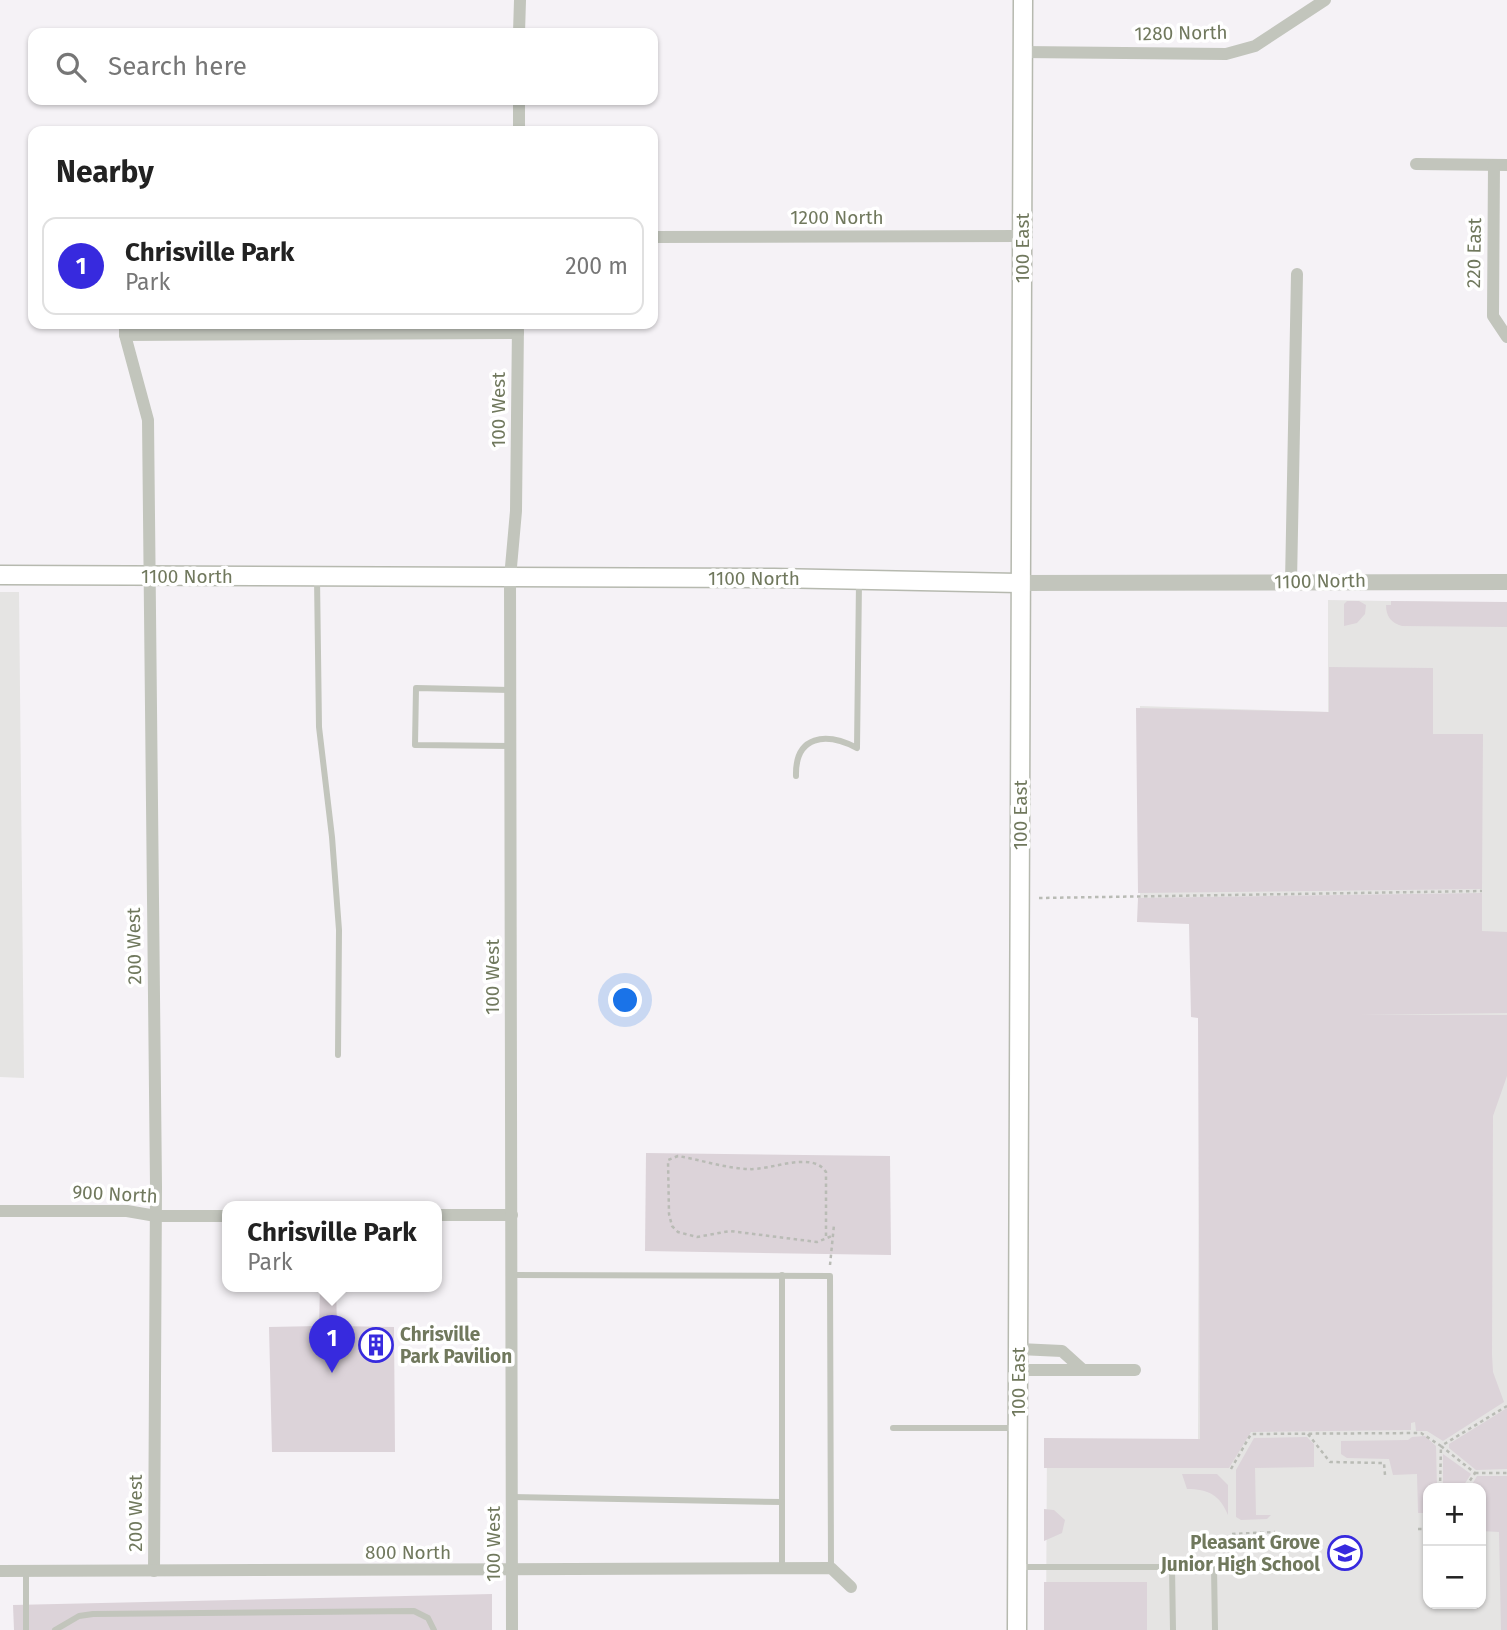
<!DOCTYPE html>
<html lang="en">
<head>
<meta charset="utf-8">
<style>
  body { margin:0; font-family:"Fira Sans",sans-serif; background:#f2f2f2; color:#222 }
  .controls { position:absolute; right:21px; bottom:21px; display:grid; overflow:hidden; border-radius:14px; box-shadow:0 2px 5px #0004 }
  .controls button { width:63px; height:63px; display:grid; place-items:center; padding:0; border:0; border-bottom:2px solid #e0e0e0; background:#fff; color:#222; font:35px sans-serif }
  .you { position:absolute; left:626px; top:1001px; width:24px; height:24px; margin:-18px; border:5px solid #fff; border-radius:50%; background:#1a73e8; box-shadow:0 0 0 10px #1a73e833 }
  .badge { display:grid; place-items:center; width:46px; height:46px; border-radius:50%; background:#372ade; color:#fff; font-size:23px; font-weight:700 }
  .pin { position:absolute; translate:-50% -58px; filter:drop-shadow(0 2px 4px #0008) }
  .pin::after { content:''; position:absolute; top:37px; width:24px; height:21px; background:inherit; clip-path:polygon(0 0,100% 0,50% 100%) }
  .popup { position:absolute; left:222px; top:1201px; width:220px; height:91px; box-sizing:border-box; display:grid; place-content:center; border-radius:14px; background:#fff; filter:drop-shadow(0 2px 5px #0005); font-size:23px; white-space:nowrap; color:#767676 }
  .popup b { font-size:26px; color:#222 }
  .popup::after { content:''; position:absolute; left:50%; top:100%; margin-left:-14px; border:14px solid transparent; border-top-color:#fff }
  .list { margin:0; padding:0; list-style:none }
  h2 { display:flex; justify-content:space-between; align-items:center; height:91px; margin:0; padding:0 28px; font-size:30px }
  h2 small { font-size:23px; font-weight:400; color:#767676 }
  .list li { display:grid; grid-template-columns:46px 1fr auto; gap:21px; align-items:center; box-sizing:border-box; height:98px; margin:0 14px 14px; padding:0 14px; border:2px solid #e0e0e0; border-radius:14px }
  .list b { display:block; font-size:26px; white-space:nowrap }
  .list p { margin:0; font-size:23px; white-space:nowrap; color:#767676 }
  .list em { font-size:23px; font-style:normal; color:#767676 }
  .icon { flex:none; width:38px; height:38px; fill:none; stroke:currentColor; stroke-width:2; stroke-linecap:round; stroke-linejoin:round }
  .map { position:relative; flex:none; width:1507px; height:1630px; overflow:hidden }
  .search { position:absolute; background:#fff; box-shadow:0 2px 5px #0004; left:28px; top:28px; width:630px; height:77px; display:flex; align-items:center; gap:18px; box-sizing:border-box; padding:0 24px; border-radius:14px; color:#767676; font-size:26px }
  .panel { position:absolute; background:#fff; box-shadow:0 2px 5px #0004; left:28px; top:126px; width:630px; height:203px; border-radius:14px }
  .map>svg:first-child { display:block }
  .built { fill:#e5e4e3; fill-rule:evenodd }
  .green { fill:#dcd3d9 }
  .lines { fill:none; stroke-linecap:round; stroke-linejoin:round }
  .secondary-casing { stroke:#b6b9af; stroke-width:21 }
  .path { stroke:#b9bbb5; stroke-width:2.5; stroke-dasharray:3.5 3.5; stroke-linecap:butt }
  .service { stroke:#c2c5bc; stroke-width:6 }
  .minor { stroke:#c2c5bc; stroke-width:12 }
  .tertiary { stroke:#c2c5bc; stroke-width:16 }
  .secondary { stroke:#fff; stroke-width:18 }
  .labels { text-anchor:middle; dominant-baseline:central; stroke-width:7; stroke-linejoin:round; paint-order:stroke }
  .street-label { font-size:19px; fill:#70785d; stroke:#fff }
  .poi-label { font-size:19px; font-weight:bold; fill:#70785d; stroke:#fff; text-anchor:start }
</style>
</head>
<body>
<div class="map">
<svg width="1507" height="1630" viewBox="0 0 1507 1630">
  <rect width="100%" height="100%" fill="#f5f2f6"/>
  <g class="built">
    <path d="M0 592H19L24 1078 0 1077Z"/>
    <path d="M1328 600 1507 603V1630H1046L1047 1440H1198L1199 1020 1233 910 1140 909V706L1328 712ZM1428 1488H1481V1604H1428Z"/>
  </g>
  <g class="green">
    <path d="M1347 601H1359L1366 605 1365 614 1357 623 1344 626V604Z"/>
    <path d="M1391 601 1507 602V627L1402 626C1392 623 1386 617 1386 605H1391Z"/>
    <path d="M1329 667 1433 668V734H1483L1482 889 1138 893 1136 708 1329 712Z"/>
    <path d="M1482 893V931L1507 932V1013L1360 1015H1507V1076L1493 1116 1492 1355 1493 1372 1504 1402 1443 1441 1427 1431H1416L1415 1422 1411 1423V1430L1251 1432 1229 1468H1044V1438L1200 1439 1198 1018 1191 1017 1189 924 1137 922 1138 898Z"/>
    <path d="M646 1153 890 1156 891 1255 645 1251Z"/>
    <path d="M320 1287H336L337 1326 394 1327 395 1452H272L269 1327 319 1326Z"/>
    <path d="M1507 1408V1469L1476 1470 1449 1448V1444Z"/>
    <path d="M1425 1436 1436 1446 1437 1488H1428V1513H1418L1417 1474 1393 1475 1389 1459 1347 1458 1341 1454V1441L1408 1440 1412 1437Z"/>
    <path d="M1307 1437 1314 1444V1467L1255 1468 1256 1515H1271L1267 1519 1241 1520 1236 1517V1470L1254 1438Z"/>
    <path d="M1443 1454 1471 1474 1462 1488H1443Z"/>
    <path d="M1182 1474H1217L1228 1485V1515C1220 1495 1208 1489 1187 1489Z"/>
    <path d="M1477 1476H1507V1630H1501L1499 1532 1481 1531V1488H1470Z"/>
    <path d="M1044 1509 1054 1510 1065 1520 1062 1533 1044 1541Z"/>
    <rect x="1044" y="1582" width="103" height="48"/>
    <path d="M492 1594V1630H14L13 1605Z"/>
  </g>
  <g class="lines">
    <g class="secondary-casing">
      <g id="secondary">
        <path d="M0 575 774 578 1019 583"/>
        <path d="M1017 1630 1023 0"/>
      </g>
    </g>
    <g class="path">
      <path d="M1039 898 1482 891"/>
      <path d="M826 1236V1172C812 1150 770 1171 748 1169 725 1168 701 1160 678 1156L668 1160 669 1214 672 1226 678 1232 697 1237 730 1231 817 1242 832 1236"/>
      <path d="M830 1265 834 1225"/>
      <path d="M1308 1434 1330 1462 1384 1463 1385 1475"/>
      <path d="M1441 1446 1475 1473 1465 1488"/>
      <path d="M1231 1469 1251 1434 1421 1433 1441 1446 1507 1406"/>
      <path d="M1475 1473H1507"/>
      <path d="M1440 1488 1441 1446"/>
      <path d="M1418 1529H1428"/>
      <path d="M1232 1534 1275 1532"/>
    </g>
    <g class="service">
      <path d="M317 578 319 727 332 837 339 930 338 1055"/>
      <path d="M510 690 416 688 415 745 510 746"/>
      <path d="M796 776C795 735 826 732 857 748L859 582"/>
      <path d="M512 1275 830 1276 831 1568"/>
      <path d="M782 1275V1502"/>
      <path d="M893 1428H1017"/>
      <path d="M512 1497 782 1502V1568"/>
      <path d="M1019 1567H1172L1173 1630"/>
      <path d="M1172 1567H1214L1215 1630"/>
      <path d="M26 1571V1630"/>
      <path d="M55 1630 79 1616 93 1614 414 1611 428 1618 434 1630"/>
    </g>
    <g class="minor">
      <path d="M519 33 520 0"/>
      <path d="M1022 52 1226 54 1255 46 1325 0"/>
      <path d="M519 131V100"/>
      <path d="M1416 164 1507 165"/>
      <path d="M1494 165 1493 316 1507 337"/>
      <path d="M653 237 1022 236"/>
      <path d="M125 324V335L148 420 156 1187 154 1571"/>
      <path d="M125 335 518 333"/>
      <path d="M1291 582 1297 274"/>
      <path d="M0 1211H127L156 1216H227"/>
      <path d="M437 1215H512"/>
      <path d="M1019 1349 1062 1351 1083 1370"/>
      <path d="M1019 1370H1135"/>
      <path d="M0 1571 831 1568 851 1587"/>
      <path d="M512 1630 510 578 516 511 518 324"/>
    </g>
    <path class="tertiary" d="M1019 583 1507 582"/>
    <use href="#secondary" class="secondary"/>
  </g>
  <defs>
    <g id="building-ring" transform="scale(1.75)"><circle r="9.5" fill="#fff" stroke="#372ade" stroke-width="1.5"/><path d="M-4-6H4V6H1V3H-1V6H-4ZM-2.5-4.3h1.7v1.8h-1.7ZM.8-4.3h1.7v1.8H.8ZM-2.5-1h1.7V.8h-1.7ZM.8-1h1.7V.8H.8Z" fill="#372ade"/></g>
    <g id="school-ring" transform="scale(1.75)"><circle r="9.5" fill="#fff" stroke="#372ade" stroke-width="1.5"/><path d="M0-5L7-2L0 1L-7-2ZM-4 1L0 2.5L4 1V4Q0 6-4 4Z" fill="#372ade"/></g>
  </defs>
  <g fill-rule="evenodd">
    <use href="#building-ring" x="376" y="1345"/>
    <use href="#school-ring" x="1345" y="1553"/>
  </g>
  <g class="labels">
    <g class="street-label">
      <text transform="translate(1181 33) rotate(-1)">1280 North</text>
      <text x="837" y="217">1200 North</text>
      <text transform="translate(1022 248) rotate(-90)">100 East</text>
      <text transform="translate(1474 253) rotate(-89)">220 East</text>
      <text transform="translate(498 410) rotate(-90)">100 West</text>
      <text x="187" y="576">1100 North</text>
      <text x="754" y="578">1100 North</text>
      <text transform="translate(1320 581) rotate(-1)">1100 North</text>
      <text transform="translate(1020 815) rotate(-90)">100 East</text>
      <text transform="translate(134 946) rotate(-91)">200 West</text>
      <text transform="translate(492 977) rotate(-90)">100 West</text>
      <text transform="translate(115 1194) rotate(3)">900 North</text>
      <text transform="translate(1018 1382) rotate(-90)">100 East</text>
      <text transform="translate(135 1513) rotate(-90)">200 West</text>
      <text transform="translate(493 1544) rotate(-90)">100 West</text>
      <text x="408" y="1552">800 North</text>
    </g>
    <g class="poi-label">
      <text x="400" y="1334">Chrisville<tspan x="400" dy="22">Park Pavilion</tspan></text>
      <text x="1320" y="1542" text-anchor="end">Pleasant Grove<tspan x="1320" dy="22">Junior High School</tspan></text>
    </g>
  </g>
</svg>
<div class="controls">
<button>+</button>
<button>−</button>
</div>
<div class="you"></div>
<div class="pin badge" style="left:332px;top:1373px">1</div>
<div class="popup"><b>Chrisville Park</b>Park</div>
<div class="search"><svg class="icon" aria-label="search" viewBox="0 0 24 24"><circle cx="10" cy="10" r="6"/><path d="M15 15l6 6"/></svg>Search here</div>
<section class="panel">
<h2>Nearby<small></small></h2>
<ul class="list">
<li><span class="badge">1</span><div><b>Chrisville Park</b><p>Park</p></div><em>200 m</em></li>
</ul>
</section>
</div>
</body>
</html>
